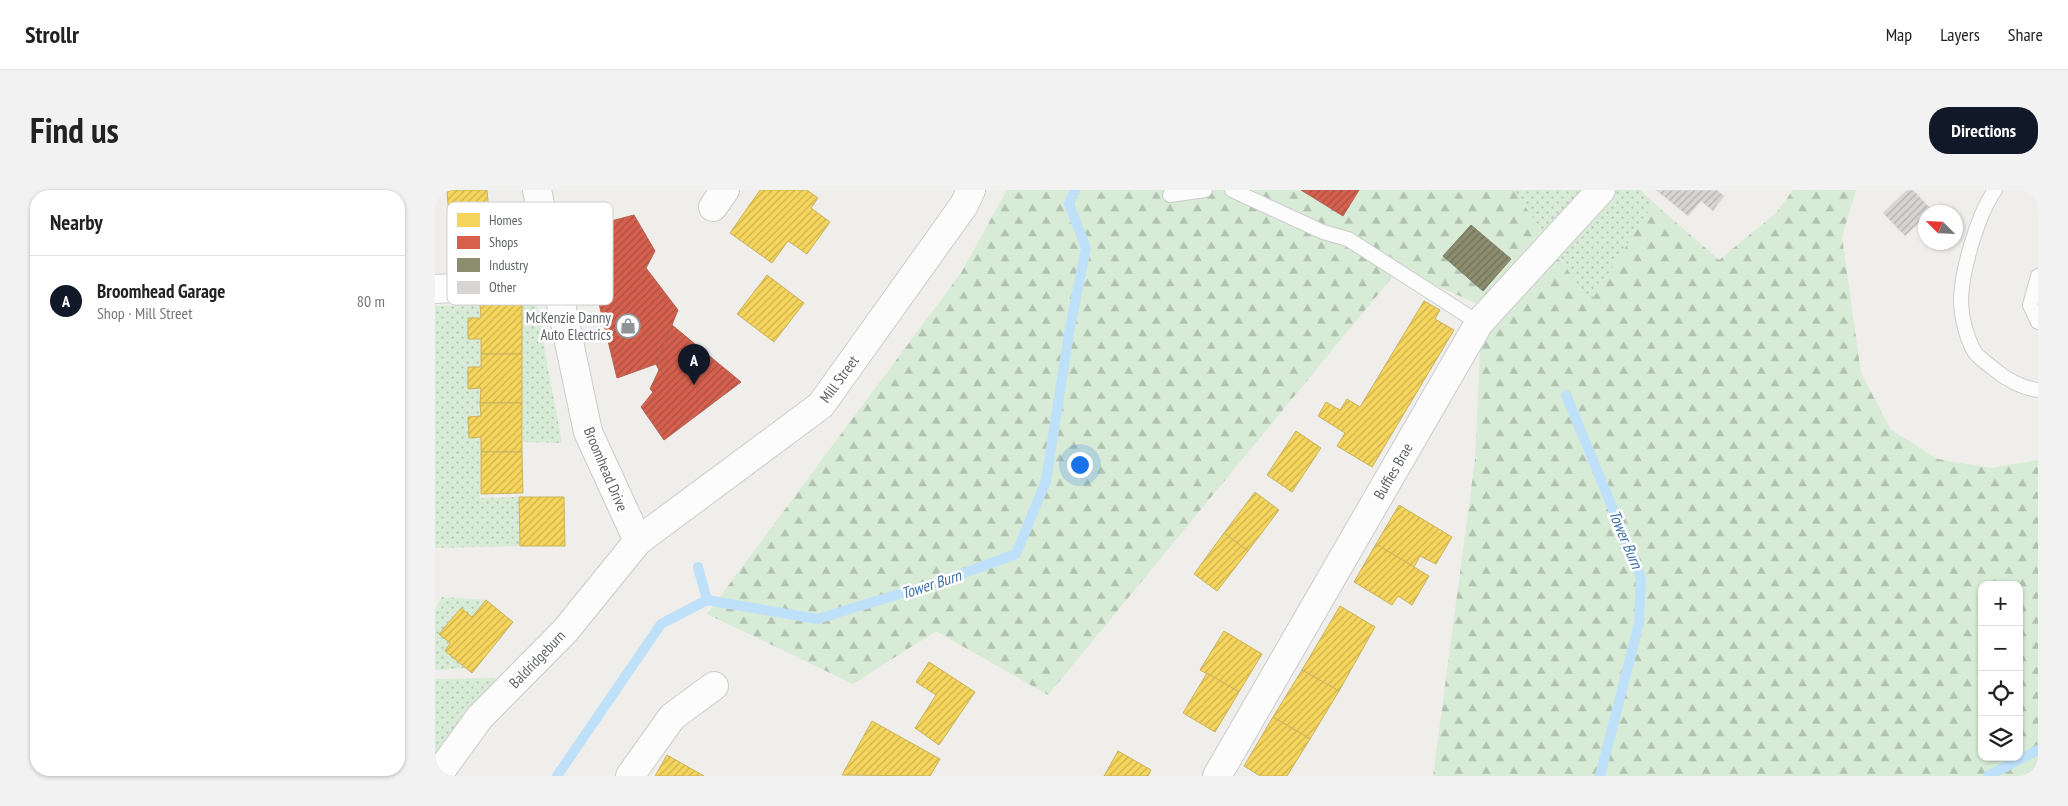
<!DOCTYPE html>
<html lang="en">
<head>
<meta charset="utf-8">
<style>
  body { margin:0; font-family:"PT Sans Narrow",sans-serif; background:#f2f2f2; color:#222 }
  .controls { position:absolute; right:15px; bottom:15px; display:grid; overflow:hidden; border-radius:10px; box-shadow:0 1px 4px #0004 }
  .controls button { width:45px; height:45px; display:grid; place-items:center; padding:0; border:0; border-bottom:1px solid #e0e0e0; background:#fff; color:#222; font:25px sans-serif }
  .compass { position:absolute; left:1483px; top:15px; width:45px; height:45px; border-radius:50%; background:#fff; box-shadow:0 1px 4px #0004; rotate:294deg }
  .you { position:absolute; left:644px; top:274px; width:18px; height:18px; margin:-12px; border:4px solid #fff; border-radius:50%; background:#1a73e8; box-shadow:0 0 0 8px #1a73e833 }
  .badge { display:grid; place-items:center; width:32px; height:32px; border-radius:50%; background:#111827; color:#fff; font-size:16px; font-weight:700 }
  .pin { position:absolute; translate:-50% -41px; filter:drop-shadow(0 1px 2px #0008) }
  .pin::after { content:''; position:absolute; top:26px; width:18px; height:15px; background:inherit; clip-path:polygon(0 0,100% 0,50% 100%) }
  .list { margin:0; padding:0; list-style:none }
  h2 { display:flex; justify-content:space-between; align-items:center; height:65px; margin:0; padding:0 20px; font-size:21px }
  h2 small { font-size:16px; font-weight:400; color:#767676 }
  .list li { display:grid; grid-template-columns:32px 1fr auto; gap:15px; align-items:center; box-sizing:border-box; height:90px; padding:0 20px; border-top:1px solid #e0e0e0 }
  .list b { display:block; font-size:19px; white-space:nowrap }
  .list p { margin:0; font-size:16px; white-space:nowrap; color:#767676 }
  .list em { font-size:16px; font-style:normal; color:#767676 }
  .icon { flex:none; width:28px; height:28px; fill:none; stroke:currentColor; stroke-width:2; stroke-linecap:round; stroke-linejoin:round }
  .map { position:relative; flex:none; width:1603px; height:586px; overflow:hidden; border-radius:20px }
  header { display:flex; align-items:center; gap:30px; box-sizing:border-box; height:70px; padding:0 25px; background:#fff; border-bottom:1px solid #e0e0e0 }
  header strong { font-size:24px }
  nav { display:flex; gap:28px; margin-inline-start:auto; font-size:18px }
  .intro { display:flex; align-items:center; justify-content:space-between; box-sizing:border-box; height:120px; padding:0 30px }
  h1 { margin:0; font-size:35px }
  .button { padding:12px 22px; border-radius:20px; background:#111827; color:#fff; font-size:18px; font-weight:700 }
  main { display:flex; gap:30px; padding:0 30px }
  aside { flex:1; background:#fff; border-radius:20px; box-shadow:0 1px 4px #0004 }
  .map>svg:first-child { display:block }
  .green { fill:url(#green-dots) }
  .forest { fill:url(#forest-firs); fill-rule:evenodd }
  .homes { fill:url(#homes-hatch); stroke:#c9b360 }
  .shops { fill:url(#shops-hatch); stroke:#b26155 }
  .industry { fill:url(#industry-hatch); stroke:#7e806c }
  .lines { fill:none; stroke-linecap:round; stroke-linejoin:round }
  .stream { stroke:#bfe0f9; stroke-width:10 }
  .building { fill:url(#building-hatch); stroke:#deddd9 }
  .service-casing { stroke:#cbcccc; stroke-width:16 }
  .minor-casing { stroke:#cbcccc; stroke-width:30 }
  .tertiary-casing { stroke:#cbcccc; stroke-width:30 }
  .secondary-casing { stroke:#cacacb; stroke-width:30 }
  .service { stroke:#fdfcfc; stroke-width:14 }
  .minor { stroke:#fdfcfc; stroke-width:28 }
  .tertiary { stroke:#fdfcfc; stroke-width:28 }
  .secondary { stroke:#fdfcfc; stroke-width:28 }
  .labels { text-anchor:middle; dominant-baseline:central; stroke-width:5; stroke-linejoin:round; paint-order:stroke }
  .poi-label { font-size:15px; fill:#5f6368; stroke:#fff; text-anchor:end }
  .street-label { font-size:15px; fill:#5f6368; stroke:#fff }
  .water-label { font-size:16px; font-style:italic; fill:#4174aa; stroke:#fff }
  .key { fill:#fff; stroke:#cfd0d2; stroke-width:1 }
  .key-label { font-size:14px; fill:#5f6368 }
</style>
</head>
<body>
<header>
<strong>Strollr</strong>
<nav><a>Map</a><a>Layers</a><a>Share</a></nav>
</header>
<div class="intro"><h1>Find us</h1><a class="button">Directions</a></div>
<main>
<aside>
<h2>Nearby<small></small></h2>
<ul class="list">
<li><span class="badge">A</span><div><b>Broomhead Garage</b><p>Shop · Mill Street</p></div><em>80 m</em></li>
</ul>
</aside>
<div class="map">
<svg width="1603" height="586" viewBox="0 0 1603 586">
  <defs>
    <pattern id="green-dots" width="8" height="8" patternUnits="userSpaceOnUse" patternTransform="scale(1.25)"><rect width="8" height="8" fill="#d8ebd6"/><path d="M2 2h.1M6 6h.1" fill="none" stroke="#b2c2b1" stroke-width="1.8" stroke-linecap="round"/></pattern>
    <pattern id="forest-firs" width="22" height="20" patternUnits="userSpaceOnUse" patternTransform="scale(1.25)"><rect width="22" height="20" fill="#d8ebd6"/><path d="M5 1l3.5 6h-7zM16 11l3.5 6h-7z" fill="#b2c2b1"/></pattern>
    <pattern id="homes-hatch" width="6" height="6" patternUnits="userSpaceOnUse" patternTransform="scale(1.25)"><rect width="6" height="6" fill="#f6d55c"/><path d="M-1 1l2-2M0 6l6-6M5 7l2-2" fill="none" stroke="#cab050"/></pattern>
    <pattern id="shops-hatch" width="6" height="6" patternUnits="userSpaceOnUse" patternTransform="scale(1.25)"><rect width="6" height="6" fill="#d6604d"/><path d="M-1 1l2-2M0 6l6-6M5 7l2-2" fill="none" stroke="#a85042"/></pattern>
    <pattern id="industry-hatch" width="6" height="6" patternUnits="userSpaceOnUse" patternTransform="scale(1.25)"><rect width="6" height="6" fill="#8c8c6e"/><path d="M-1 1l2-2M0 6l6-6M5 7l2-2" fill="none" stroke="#70705a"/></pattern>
    <pattern id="building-hatch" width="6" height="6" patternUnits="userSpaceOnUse" patternTransform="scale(1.25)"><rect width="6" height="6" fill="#d6d5d3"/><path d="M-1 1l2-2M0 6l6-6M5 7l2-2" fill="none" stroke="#b1b0af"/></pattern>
  </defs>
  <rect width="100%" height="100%" fill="#efeeea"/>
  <g class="green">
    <path d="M1079 0H1205L1219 13 1155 113Z"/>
    <path d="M87 114H101L127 253 88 252Z"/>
    <path d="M45 115 46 128 33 129V149H46V177L33 198H46V226L33 227 34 247H46L45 308 84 307 85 356 0 358V116Z"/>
    <path d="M7 407 51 410 37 427 25 418 4 444 15 453 10 461 31 478 0 480V419Z"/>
    <path d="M84 488 0 586V489Z"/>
  </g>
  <path class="forest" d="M572 0H1079L1155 113 1219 13 1284 70 1341 23 1358 0H1421L1407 47 1426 183 1456 240 1503 269 1555 278 1603 270V586H998L1040 270 1047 116 964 79 613 505 501 441 418 494 272 424 526 83ZM1547 395H1584V567H1547Z"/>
  <g class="homes">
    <path d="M12 0H52L58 66 17 70Z"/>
    <path d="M325 0H372L383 8 376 18 395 32 372 64 353 51 337 73 295 43Z"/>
    <path d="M332 85 369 113 339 152 302 124Z"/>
    <path d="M989 111 1005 120 1000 129 1019 140 937 277 902 256 910 243 883 226 891 212 905 220 912 209 925 217Z"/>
    <path d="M87 114V164H46V149H33V128H46L45 115Z"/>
    <path d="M46 164H87V213H45L46 198 33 199V177H46Z"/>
    <path d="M45 213H87V262H46V247L34 248 33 227 46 226Z"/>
    <path d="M861 241 886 258 857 302 832 285Z"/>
    <path d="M46 262H87L88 303 46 304Z"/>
    <path d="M820 302 844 320 813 361 789 343Z"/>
    <path d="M84 307H129L130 356H85Z"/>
    <path d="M964 315 1017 347 1001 374 985 366 979 377 941 354Z"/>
    <path d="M789 343 813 361 782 401 759 384Z"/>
    <path d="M941 354 994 386 977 415 963 406 957 415 919 392Z"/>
    <path d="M51 410 78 432 37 483 10 461 15 453 4 444 26 418 37 427Z"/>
    <path d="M905 416 940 437 904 501 867 480Z"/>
    <path d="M789 441 827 464 804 502 765 480Z"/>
    <path d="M494 472 540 502 504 555 480 538 501 505 481 492Z"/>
    <path d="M867 480 904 501 875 549 838 527Z"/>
    <path d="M772 483 804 502 780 542 748 523Z"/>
    <path d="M838 527 875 549 852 586H825L809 576Z"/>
    <path d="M437 531 505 569 495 586 407 585Z"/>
    <path d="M683 561 716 580 713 586H669Z"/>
    <path d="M232 565 269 586H220Z"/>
  </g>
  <g class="shops">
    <path d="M866 0H924L908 26Z"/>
    <path d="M199 25 220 61 211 78 243 120 221 174 182 188 146 39Z"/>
    <path d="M237 135 306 192 229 250 206 217 218 202 215 199 224 180 221 174Z"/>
  </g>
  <path class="industry" d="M1036 35 1076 69 1048 101 1008 66Z"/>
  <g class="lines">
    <g class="stream">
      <path d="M1131 205 1206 387 1204 433 1165 586"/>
      <path d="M263 377 272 410"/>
      <path d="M122 586 226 434 272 410 382 429 504 392 581 364 611 291 634 143 651 58 634 14 640 0"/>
      <path d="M1553 586 1603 560"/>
    </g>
  </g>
  <g class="building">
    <path d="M1221 0H1282L1289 6 1278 21 1266 11 1253 26Z"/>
    <path d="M1472 0H1478L1497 20 1495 22H1490V27L1470 46 1448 23Z"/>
  </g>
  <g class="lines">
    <g class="service-casing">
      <g id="service">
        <path d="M797 0 888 42 913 49 1044 133"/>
        <path d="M1560 0C1543 24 1527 79 1526 109 1526 126 1531 146 1539 161 1543 168 1552 173 1559 179 1571 189 1587 198 1603 200"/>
        <path d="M735 5 770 0"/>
        <path d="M1603 86 1595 115 1603 132"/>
      </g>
    </g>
    <g class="minor-casing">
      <g id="minor">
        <path d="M278 17 290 0"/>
        <path d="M0 99 121 92"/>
        <path d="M195 586 237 527 279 496"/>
        <path d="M782 586 1044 133 1166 0"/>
      </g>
    </g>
    <g class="tertiary-casing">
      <path id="tertiary" d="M203 351 386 215 529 15 536 0"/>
    </g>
    <g class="secondary-casing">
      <path id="secondary" d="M2 586 45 527 130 441 203 351 153 242 102 0"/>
    </g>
    <use href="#service" class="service"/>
    <use href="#minor" class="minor"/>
    <use href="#tertiary" class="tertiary"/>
    <use href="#secondary" class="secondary"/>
  </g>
  <defs>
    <g id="shop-ring" transform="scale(1.25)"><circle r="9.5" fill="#fff" stroke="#919496" stroke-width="1.5"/><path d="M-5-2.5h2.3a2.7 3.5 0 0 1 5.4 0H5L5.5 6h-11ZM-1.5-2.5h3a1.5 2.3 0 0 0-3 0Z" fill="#919496"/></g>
  </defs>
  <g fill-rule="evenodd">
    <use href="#shop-ring" x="193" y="136"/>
  </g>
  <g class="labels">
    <g class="poi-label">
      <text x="176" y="127">McKenzie Danny<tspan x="176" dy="17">Auto Electrics</tspan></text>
    </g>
    <g class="street-label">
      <text transform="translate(404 189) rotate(-54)">Mill Street</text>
      <text transform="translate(171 279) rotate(67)">Broomhead Drive</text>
      <text transform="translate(958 281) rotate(-60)">Buffies Brae</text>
      <text transform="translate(102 469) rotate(-46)">Baldridgeburn</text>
    </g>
    <g class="water-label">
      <text transform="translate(1191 349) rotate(67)">Tower Burn</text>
      <text transform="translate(496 394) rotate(-18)">Tower Burn</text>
    </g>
  </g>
  <rect x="12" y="12" width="166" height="103" rx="8" class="key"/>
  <rect x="22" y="23" width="23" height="14" fill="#f6d55c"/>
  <rect x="22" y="46" width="23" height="13" fill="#d6604d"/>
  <rect x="22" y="68" width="23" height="14" fill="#8c8c6e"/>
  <rect x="22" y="91" width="23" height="13" fill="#d6d5d3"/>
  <g class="key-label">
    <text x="54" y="35">Homes</text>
    <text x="54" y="57">Shops</text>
    <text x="54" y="80">Industry</text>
    <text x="54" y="102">Other</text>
  </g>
</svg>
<div class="controls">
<button>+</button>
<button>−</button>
<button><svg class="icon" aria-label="locate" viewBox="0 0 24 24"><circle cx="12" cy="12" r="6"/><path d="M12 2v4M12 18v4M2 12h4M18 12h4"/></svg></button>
<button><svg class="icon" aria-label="layers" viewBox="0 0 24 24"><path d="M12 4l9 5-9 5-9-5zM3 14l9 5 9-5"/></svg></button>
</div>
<svg class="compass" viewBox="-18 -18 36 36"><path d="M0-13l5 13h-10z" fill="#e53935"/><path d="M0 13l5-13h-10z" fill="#767676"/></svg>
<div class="you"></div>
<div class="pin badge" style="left:259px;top:195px">A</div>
</div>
</main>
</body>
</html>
